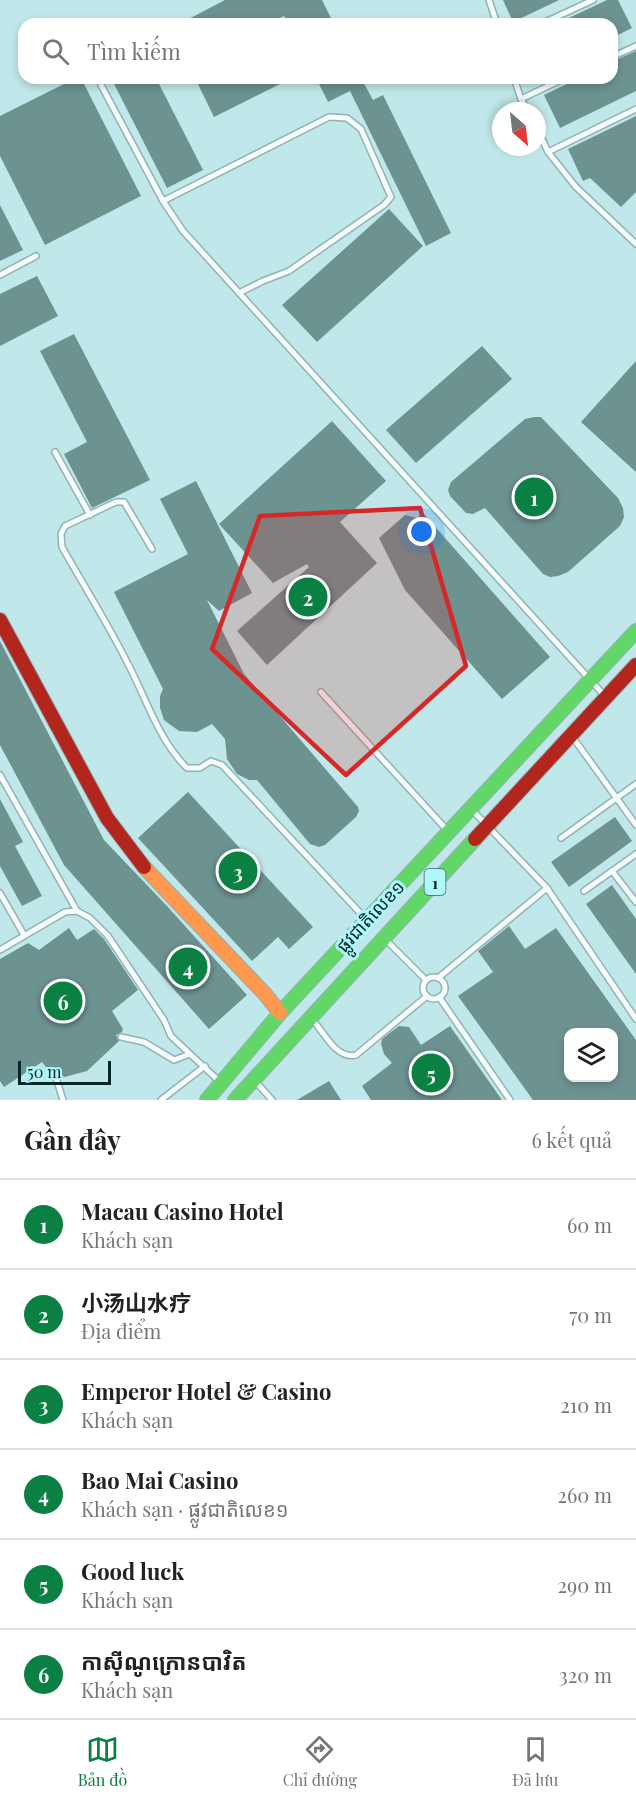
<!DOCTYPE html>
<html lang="vi">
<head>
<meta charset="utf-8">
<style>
  body { margin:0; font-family:"Playfair Display","Noto Sans SC","Noto Sans Khmer",serif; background:#f6f6f6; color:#222 }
  .controls { position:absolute; right:18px; bottom:18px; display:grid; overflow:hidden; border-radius:12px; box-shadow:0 3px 9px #0003 }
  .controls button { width:54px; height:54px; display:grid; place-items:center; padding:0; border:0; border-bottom:2px solid #e0e0e0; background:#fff; color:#222; font:30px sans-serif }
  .compass { position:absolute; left:492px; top:102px; width:54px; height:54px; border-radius:50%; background:#fff; box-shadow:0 3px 9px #0003; rotate:152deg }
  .scale { position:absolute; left:18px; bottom:15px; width:93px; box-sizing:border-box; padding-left:6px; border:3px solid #072627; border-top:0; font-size:16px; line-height:21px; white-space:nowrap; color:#072627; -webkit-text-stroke:4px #aff7fb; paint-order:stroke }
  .you { position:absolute; left:422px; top:532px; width:21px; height:21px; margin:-15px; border:4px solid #fff; border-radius:50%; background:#1a73e8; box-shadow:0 0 0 9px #1a73e833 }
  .badge { display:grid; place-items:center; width:39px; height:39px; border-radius:50%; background:#0b8043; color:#fff; font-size:20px; font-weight:700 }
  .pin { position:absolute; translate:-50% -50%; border:3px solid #fff; box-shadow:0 2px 6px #0006 }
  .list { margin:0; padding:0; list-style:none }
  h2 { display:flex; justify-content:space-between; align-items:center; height:78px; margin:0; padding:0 24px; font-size:26px }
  h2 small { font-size:20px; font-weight:400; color:#767676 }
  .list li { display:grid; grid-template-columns:39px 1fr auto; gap:18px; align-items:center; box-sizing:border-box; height:90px; padding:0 24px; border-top:2px solid #e0e0e0 }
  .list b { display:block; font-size:22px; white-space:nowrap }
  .list p { margin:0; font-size:20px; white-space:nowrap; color:#767676 }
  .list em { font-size:20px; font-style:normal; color:#767676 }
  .icon { flex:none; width:33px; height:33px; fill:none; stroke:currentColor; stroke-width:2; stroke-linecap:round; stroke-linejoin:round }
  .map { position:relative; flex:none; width:636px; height:1100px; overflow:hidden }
  .search { position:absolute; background:#fff; box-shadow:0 3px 9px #0003; left:18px; right:18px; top:18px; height:66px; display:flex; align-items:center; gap:15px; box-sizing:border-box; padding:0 21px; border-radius:18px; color:#767676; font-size:22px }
  .sheet { height:618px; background:#fff }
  nav { display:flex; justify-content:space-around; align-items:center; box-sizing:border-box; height:84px; border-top:2px solid #e0e0e0; background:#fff; font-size:16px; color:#767676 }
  nav a { display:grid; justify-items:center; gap:3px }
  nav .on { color:#0b8043 }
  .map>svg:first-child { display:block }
  .building { fill:#6d9391; fill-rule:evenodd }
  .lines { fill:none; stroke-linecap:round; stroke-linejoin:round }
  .lane-casing { stroke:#92b2b4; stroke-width:8 }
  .fast-casing { stroke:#92b2b4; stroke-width:16 }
  .slow-casing { stroke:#92b2b4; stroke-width:16 }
  .jam-casing { stroke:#92b2b4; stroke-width:16 }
  .lane { stroke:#f6fcfc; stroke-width:5 }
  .fast { stroke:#63d668; stroke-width:14 }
  .slow { stroke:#ff974d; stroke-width:14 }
  .jam { stroke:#b3261e; stroke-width:14 }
  .marked { fill:#d62828; fill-opacity:0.2; stroke:#d62828; stroke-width:4.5; stroke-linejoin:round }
  .labels { text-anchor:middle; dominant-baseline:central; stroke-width:6; stroke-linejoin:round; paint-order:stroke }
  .shield { fill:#aff7fb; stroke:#396567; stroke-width:1.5 }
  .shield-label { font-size:16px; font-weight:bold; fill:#072627 }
  .street-label { font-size:18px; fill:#072627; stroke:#aff7fb }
</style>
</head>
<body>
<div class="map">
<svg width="636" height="1100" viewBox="0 0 636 1100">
  <rect width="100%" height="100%" fill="#c0e8ea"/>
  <g class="building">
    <path d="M225 0H322L334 24H289L284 16 268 24H179Z"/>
    <path d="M503 0H559L513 22Z"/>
    <path d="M607 0H618L632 28 612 38V24H556Z"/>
    <path d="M636 51V91L560 128 544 95 579 78H612V62Z"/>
    <path d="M76 78H81L141 196 45 245 0 156V116Z"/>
    <path d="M111 78H156L203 170 167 188Z"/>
    <path d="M195 78H292L214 117Z"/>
    <path d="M316 78H361L373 100 383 95 451 233 426 246 350 91 328 102Z"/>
    <path d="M636 116V192L621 207 590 178 583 181 568 149Z"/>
    <path d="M0 205 23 250 0 261Z"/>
    <path d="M389 209 423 246 317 342 282 305Z"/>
    <path d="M37 276 58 316 0 346V294Z"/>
    <path d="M74 334 150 480 92 508 64 454 87 442 40 351Z"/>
    <path d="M482 346 512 379 416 463 386 430Z"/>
    <path d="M636 361V472L581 422Z"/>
    <path d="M534 417H541L618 498 623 508 624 517 620 526 568 572 558 576 550 577 543 574 485 508 473 514 466 513 450 496 448 490 451 482 525 419Z"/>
    <path d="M332 421 386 481 340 522 377 563 267 665 237 631 255 615H257L256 614 309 567 307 564 273 583 219 524Z"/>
    <path d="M196 481 252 593 219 611 207 600 244 674 358 807 359 811 356 817 325 845 319 847 310 844 257 780H249L237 774 227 759 225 739 212 724 197 732 179 731 164 720 160 708V696L163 689 114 592 188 554 160 499Z"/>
    <path d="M423 513 550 657 502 699 405 590 379 538 405 515 417 518Z"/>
    <path d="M0 641 104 840 167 906 247 995 209 1029 64 865 0 745Z"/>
    <path d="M188 792 313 927 289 949 278 937 252 961 138 838Z"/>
    <path d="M0 799 23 842 15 846 42 896 22 906 0 866Z"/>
    <path d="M615 817 632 841 569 887 551 862Z"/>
    <path d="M612 885 636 919V974L586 904Z"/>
    <path d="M509 926 525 949 556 928 636 1040V1100H533L458 996 493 972 478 951ZM568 1032H614V1077H568Z"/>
    <path d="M69 928 77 940 94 929 104 939 138 990 112 1011 123 1029 122 1032 116 1035 119 1041 87 1071 61 1078 58 1073 52 1075 42 1062 4 1087 0 1081V959L28 943 39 950Z"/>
    <path d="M399 1026 409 1027 421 1045 450 1026 502 1100H371L362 1086 392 1063 384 1054 381 1044 382 1039Z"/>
    <path d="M329 1081 341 1100H297Z"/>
  </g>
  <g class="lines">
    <g class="lane-casing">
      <g id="lane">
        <path d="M489 0 497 24"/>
        <path d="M541 24 593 0"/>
        <path d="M612 57 636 46"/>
        <path d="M514 78 521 99 528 111"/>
        <path d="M101 85 163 201 183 231 603 694"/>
        <path d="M521 99 565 78"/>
        <path d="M537 128 548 152 576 187 636 244"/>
        <path d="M548 152 636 109"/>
        <path d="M163 201 329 117 347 118 361 129 391 197 384 205 289 271 263 281 239 293"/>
        <path d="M0 275 36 256"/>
        <path d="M55 452 90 515"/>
        <path d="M152 549 124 502H116L65 526 61 534 62 547C84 586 108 624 128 664 146 698 159 741 187 768H200L211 761 222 765 363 916"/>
        <path d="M321 692 446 829"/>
        <path d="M574 739 636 825"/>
        <path d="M0 775 77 911"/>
        <path d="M475 813 547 888 636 1019"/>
        <path d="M561 838 636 784"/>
        <path d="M612 871 636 902"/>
        <path d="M584 891 636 854"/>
        <path d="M0 893 24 935"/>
        <path d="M387 941 426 980"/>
        <path d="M0 950 65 912 77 911 90 918 108 936 164 1020 171 1036 190 1054"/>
        <circle cx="434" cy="988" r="11"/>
        <path d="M438 978 547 888"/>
        <path d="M439 997 510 1100"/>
        <path d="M313 1020C324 1033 337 1060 356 1055L427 996"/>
        <path d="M121 1037 144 1042 174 1060 190 1054 218 1080"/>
        <path d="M56 1078 63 1100"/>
        <path d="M256 1082 272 1100"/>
        <path d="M161 1100 205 1066"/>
      </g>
    </g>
    <g class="fast-casing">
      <g id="fast">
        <path d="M207 1100 280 1013 636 631"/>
        <path d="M235 1100 475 839"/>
      </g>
    </g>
    <g class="slow-casing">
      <path id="slow" d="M144 867 265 994 280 1013"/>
    </g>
    <g class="jam-casing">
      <g id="jam">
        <path d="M0 620 107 818 144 867"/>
        <path d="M475 839 636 665"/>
      </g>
    </g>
    <use href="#lane" class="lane"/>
    <use href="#fast" class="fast"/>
    <use href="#slow" class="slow"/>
    <use href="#jam" class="jam"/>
  </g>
  <path class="marked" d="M420 508 466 666 346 775 212 649 260 516Z"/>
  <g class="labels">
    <rect class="shield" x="424.5" y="869" width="21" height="26" rx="4.5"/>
    <g class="shield-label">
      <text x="435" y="882">1</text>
    </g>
    <g class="street-label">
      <text transform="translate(370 916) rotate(-47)">ផ្លូវជាតិលេខ១</text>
    </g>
  </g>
</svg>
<div class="controls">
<button><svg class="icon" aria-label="layers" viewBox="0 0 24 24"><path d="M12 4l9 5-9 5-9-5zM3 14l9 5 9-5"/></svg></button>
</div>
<svg class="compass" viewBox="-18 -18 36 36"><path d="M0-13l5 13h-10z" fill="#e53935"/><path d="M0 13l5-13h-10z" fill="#767676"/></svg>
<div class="scale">50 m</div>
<div class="you"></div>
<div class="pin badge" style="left:534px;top:497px">1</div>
<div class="pin badge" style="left:308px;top:597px">2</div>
<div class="pin badge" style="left:238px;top:871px">3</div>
<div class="pin badge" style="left:188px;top:967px">4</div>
<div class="pin badge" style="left:431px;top:1073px">5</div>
<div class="pin badge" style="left:63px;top:1001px">6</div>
<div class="search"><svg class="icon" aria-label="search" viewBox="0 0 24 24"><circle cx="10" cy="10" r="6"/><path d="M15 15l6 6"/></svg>Tìm kiếm</div>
</div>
<section class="sheet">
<h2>Gần đây<small>6 kết quả</small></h2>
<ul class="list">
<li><span class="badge">1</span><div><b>Macau Casino Hotel</b><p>Khách sạn</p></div><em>60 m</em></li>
<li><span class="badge">2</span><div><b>小汤山水疗</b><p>Địa điểm</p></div><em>70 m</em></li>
<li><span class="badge">3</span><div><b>Emperor Hotel &amp; Casino</b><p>Khách sạn</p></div><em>210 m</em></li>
<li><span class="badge">4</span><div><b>Bao Mai Casino</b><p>Khách sạn · ផ្លូវជាតិលេខ១</p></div><em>260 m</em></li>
<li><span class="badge">5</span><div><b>Good luck</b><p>Khách sạn</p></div><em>290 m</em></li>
<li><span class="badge">6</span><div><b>កាស៊ីណូក្រោនបាវិត</b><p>Khách sạn</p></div><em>320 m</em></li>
</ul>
</section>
<nav>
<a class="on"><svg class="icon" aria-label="map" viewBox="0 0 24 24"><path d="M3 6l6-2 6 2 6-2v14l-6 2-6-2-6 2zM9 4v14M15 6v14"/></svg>Bản đồ</a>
<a><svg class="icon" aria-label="directions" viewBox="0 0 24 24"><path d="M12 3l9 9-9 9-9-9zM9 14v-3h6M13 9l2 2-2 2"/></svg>Chỉ đường</a>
<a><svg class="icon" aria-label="saved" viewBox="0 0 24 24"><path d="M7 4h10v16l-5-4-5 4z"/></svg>Đã lưu</a>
</nav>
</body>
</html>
